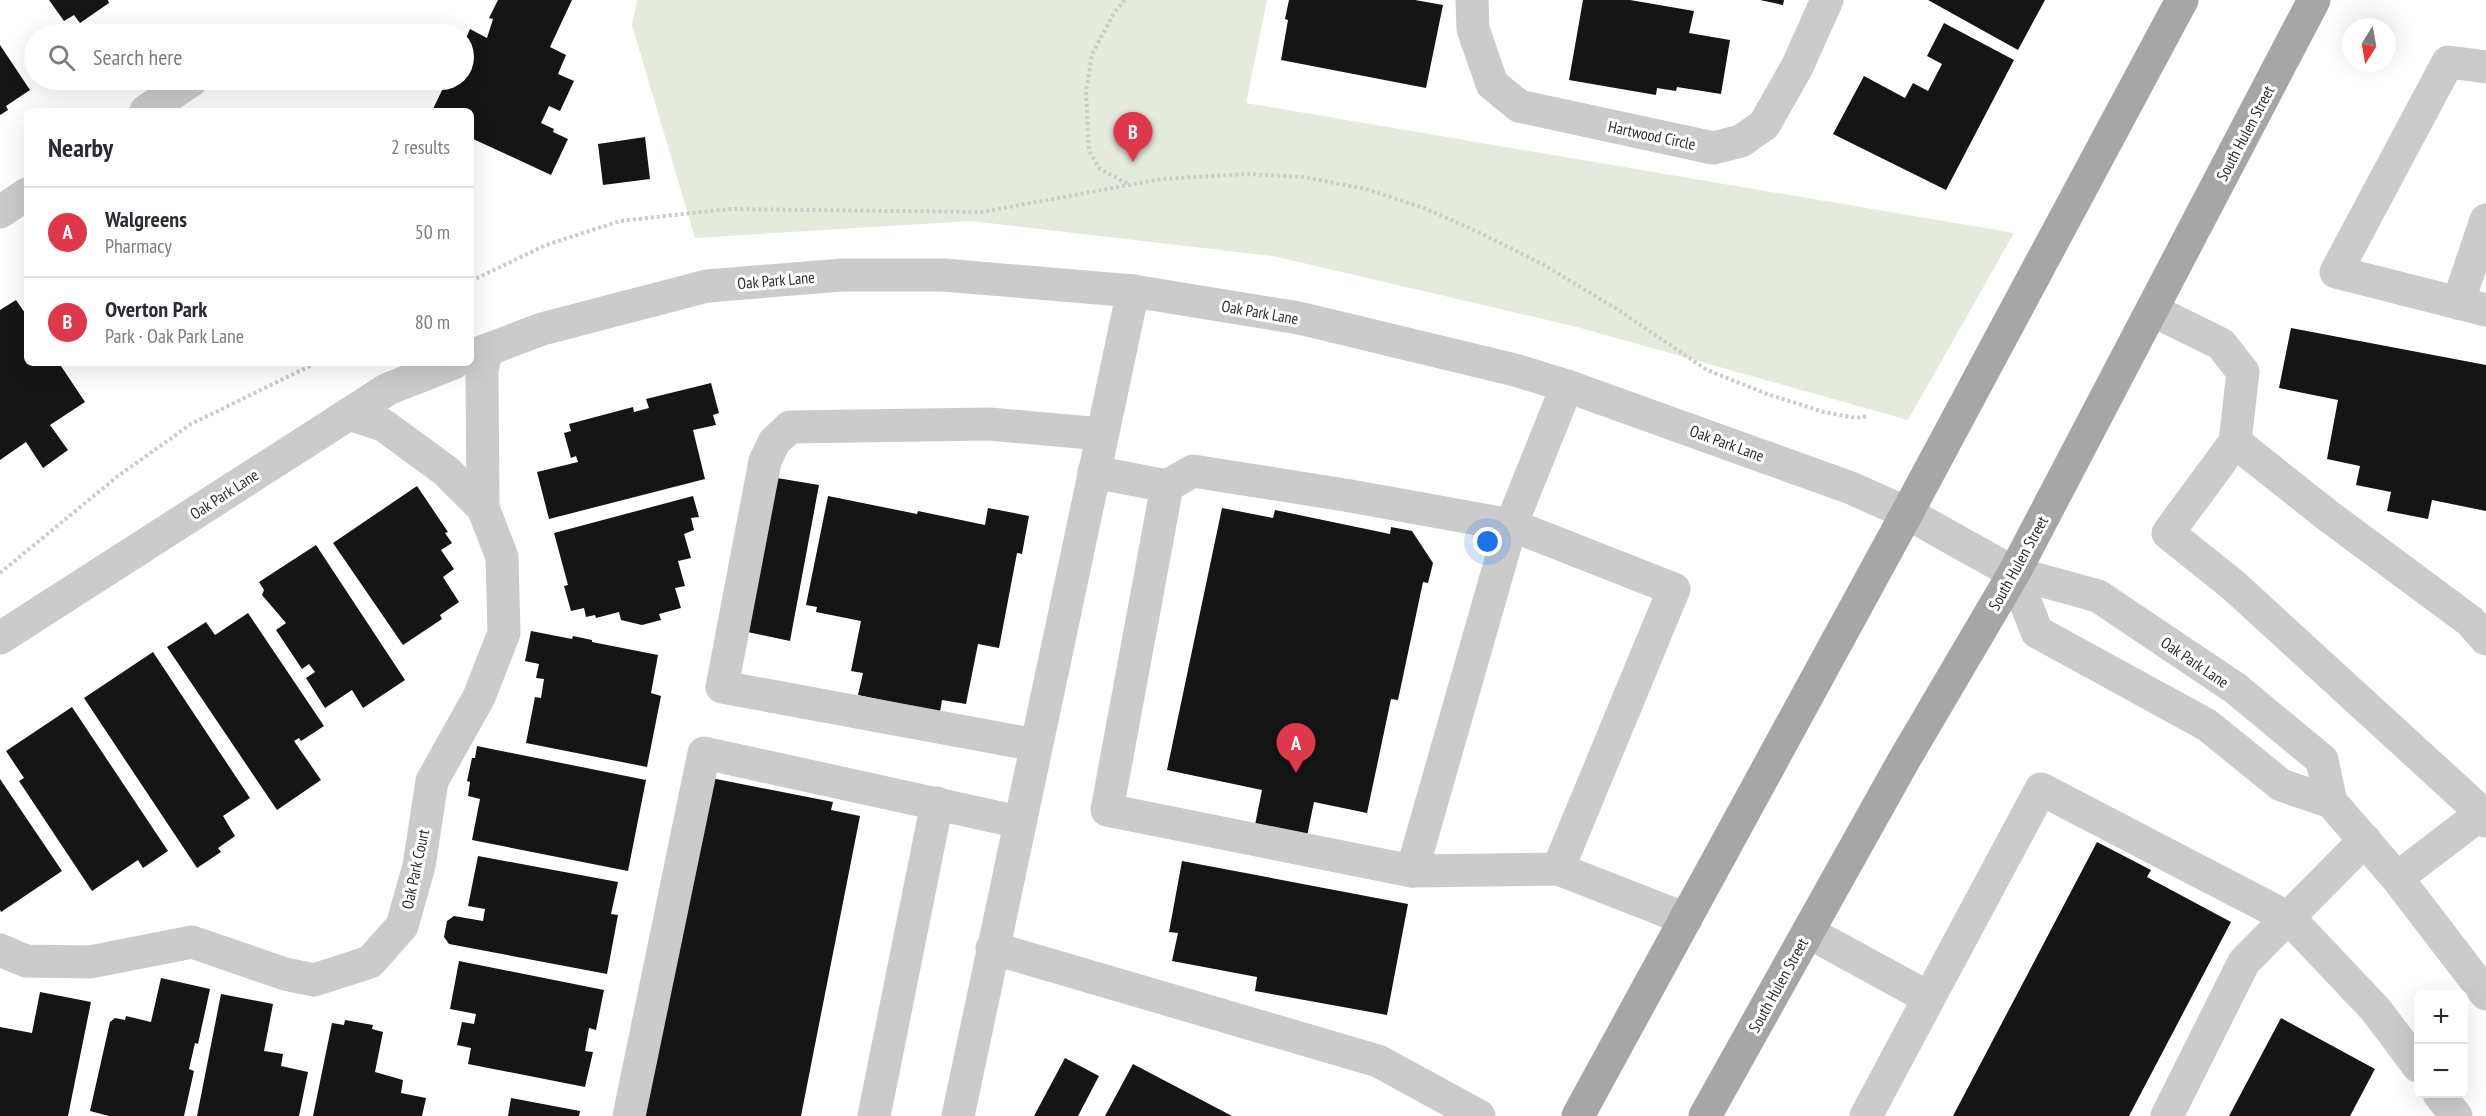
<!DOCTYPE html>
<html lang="en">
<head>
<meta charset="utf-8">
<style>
  body { margin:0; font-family:"PT Sans Narrow",sans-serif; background:#f7f7f7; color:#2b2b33 }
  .controls { position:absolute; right:18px; bottom:18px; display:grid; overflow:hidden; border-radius:9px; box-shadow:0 6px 24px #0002 }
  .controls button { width:54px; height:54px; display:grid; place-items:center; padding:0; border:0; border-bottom:2px solid #e1e1e2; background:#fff; color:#2b2b33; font:30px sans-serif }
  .compass { position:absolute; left:2342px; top:18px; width:54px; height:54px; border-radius:50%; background:#fff; box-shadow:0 6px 24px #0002; rotate:191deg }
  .you { position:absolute; left:1488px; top:542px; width:21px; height:21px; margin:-15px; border:4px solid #fff; border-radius:50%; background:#1a73e8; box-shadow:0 0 0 9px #1a73e833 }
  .badge { display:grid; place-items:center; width:39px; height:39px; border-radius:50%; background:#de384a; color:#fff; font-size:20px; font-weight:700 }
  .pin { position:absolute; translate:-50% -50px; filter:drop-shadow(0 2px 3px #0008) }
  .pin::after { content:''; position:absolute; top:32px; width:21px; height:18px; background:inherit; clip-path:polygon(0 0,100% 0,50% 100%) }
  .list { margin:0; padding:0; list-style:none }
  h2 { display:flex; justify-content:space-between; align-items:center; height:78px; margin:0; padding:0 24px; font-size:26px }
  h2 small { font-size:20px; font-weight:400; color:#7c7c81 }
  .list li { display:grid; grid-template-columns:39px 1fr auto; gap:18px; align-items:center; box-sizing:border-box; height:90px; padding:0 24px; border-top:2px solid #e1e1e2 }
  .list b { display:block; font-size:22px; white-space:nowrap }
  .list p { margin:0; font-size:20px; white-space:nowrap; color:#7c7c81 }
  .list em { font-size:20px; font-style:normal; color:#7c7c81 }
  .icon { flex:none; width:33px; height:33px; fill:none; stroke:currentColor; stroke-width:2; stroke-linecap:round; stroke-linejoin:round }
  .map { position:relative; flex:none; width:2486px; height:1116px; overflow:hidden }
  .search { position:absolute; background:#fff; box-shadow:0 6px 24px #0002; left:24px; top:24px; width:450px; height:66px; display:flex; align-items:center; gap:15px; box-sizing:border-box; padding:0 21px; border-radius:33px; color:#7c7c81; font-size:22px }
  .panel { position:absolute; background:#fff; box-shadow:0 6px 24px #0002; left:24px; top:108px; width:450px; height:258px; border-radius:9px }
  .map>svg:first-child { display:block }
  .green { fill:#e5ebdc }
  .building { fill:#151515 }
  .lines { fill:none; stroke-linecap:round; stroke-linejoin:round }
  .path { stroke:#cbcbcb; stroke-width:4; stroke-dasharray:3 3; stroke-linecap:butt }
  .minor { stroke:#cbcbcb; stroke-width:33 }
  .major { stroke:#a6a6a6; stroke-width:33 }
  .labels { text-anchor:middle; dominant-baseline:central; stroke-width:6; stroke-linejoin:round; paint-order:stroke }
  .street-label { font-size:16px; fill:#2e2e2e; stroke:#fff }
</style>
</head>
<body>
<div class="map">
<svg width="2486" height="1116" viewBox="0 0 2486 1116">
  <rect width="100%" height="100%" fill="#fff"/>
  <path class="green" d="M637 0H1267L1246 103 2014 233 1908 420 1577 327 1273 256 971 221 695 238 632 25Z"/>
  <g class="building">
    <path d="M49 0H108L109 3 80 23 74 15 64 21Z"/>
    <path d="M498 0H572L550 47 566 55 558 74 574 81 560 111 549 106 541 123 554 129 553 132 568 139 551 175 471 138V111H432L447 80H464V43L470 29 487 38 493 19 489 18Z"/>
    <path d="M1289 0H1415L1443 5 1426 88 1281 60 1288 20 1285 19Z"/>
    <path d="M1583 0H1630L1694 11 1689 33 1730 40 1721 94 1677 87 1676 91 1657 88 1656 95 1569 80Z"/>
    <path d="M1760 0H1784L1783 5Z"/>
    <path d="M1928 0H2045L2018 50Z"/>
    <path d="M1944 23 2014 60 1946 190 1833 134 1864 76 1905 98 1913 83 1928 91 1942 64 1927 56Z"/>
    <path d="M0 45 30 90 6 106 8 110 0 115Z"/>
    <path d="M645 137 650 179 603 185 598 144Z"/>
    <path d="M16 300 27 316V363H59L85 402 50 425 68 450 43 468 26 442 0 460V310Z"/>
    <path d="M2291 328 2486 365V511L2432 500 2428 519 2387 511 2391 492 2356 485 2360 466 2327 459 2338 400 2279 388Z"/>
    <path d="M711 383 719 413 713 415 716 425 693 430 705 479 549 519 537 472 578 462 576 456 571 458 564 433 571 431 569 424 633 407 634 412 649 408 646 399Z"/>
    <path d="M771 477 819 485 790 641 743 631Z"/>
    <path d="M417 486 448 532 445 533 452 543 441 550 454 569 443 577 459 602 440 615 442 619 403 645 333 543Z"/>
    <path d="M693 496 699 517 691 518 694 530 684 534 691 558 678 561 685 586 675 588 681 608 659 614 661 620 642 625 621 620 619 612 596 618 595 615 586 617 584 608 571 611 564 586 568 585 554 533Z"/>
    <path d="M828 496 917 514 918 511 985 525 988 508 1029 516 1022 554 1017 553 999 648 978 644 966 704 942 700 940 712 858 695 863 673 851 671 861 621 816 612 817 607 806 605Z"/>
    <path d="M1222 508 1273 518 1275 510 1390 534 1391 527 1412 531 1433 563 1428 583 1423 582 1398 700 1391 699 1367 813 1314 802 1306 841 1254 830 1262 790 1167 770Z"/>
    <path d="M316 545 405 680 363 708 352 690 325 708 306 678 315 672 309 664 302 669 276 630 286 623 262 595 264 590 259 582Z"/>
    <path d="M248 613 324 726 301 741 299 738 294 741 321 780 277 810 167 647 206 622 215 635Z"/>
    <path d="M531 631 572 639 573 636 592 640V642L658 655 651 693 661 696 647 767 526 743 535 697 541 698 544 679 536 678 539 664 525 661Z"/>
    <path d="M153 652 250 798 223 816 235 836 218 848 221 852 197 868 84 698Z"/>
    <path d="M72 707 168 851 143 868 138 860 92 891 19 781 24 778 6 751Z"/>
    <path d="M477 746 646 780 628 871 472 840 480 799 468 796 470 782 467 781 472 758H475Z"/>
    <path d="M711 778 833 802 831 810 860 816 801 1116H643Z"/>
    <path d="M0 779 62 871 1 912 0 910Z"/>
    <path d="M2097 842 2151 870 2147 877 2231 922 2129 1116H1953Z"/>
    <path d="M478 856 618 882 611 914 618 915 607 974 449 944 444 937 447 921 454 916 483 921 485 909 468 906Z"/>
    <path d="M1182 861 1408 904 1387 1015 1255 991 1257 977 1172 961 1178 933 1169 932Z"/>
    <path d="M459 961 604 990 596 1030 589 1028 585 1051 593 1052 585 1087 468 1064 471 1048 457 1045 462 1022 474 1024 476 1014 450 1009Z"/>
    <path d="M161 978 210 989 198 1044 195 1043 189 1069 194 1071 184 1116H109L90 1111 110 1022 115 1018 125 1020 126 1016 151 1022Z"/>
    <path d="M40 992 91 1002 68 1116H0V1027L32 1033Z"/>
    <path d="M221 994 273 1004 264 1051 283 1054 281 1066 308 1072 299 1116H197Z"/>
    <path d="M2281 1018 2375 1069 2350 1116H2229Z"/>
    <path d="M345 1020 373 1025 372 1029 383 1032 375 1072 403 1080 401 1093 426 1098 422 1116H313L332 1023 344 1025Z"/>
    <path d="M1065 1058 1099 1076 1078 1116H1034Z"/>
    <path d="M1133 1064 1232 1116H1105Z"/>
    <path d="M511 1098 580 1111 579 1116H508Z"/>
  </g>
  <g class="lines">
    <g class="path">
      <path d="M1125 0 1114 13 1092 54 1086 93 1089 151 1100 169 1130 185"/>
      <path d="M471 281 546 245 620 221 729 209 982 212 1162 179 1247 174 1303 177 1366 189 1424 208 1476 231 1544 265 1620 311 1707 370 1767 394 1824 412 1856 418 1869 416"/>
      <path d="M0 573 118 476 191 424 316 363"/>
    </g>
    <g class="minor">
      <path d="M1472 0 1473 29 1492 84 1519 106 1713 148 1741 141 1764 125 1797 67 1827 0"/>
      <path d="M2486 67 2448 62 2336 272 2486 310"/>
      <path d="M146 111 192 80"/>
      <path d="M0 212 27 194"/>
      <path d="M2458 303 2486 220"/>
      <path d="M2152 310 2221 344 2243 372 2235 442"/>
      <path d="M471 356 542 329 707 286 842 275H943L1133 291 1299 318 1515 370 1567 386 1851 488 1907 513 2014 573 2098 596 2235 688 2322 760 2331 802 2397 878 2486 994"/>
      <path d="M349 414 383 425 446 471 483 508"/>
      <path d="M1094 472 1167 486 1107 810 1412 871 1558 869 1686 919"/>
      <path d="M1167 486 1193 471 1345 495 1511 525 1412 871"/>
      <path d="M2014 573 2037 632 2207 725 2281 785 2331 802"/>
      <path d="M0 638 388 389 454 363"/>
      <path d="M2486 639 2470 621 2327 515 2235 442 2168 533 2233 585 2482 813 2486 821"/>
      <path d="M1036 745 722 687 765 461 774 442 790 427 989 424 1102 434"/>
      <path d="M1558 869 1674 589 1511 525 1567 386"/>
      <path d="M2397 878 2486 810"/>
      <path d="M1808 932 1929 998 1866 1116"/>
      <path d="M992 948 1378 1061 1479 1116"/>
      <path d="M0 950 26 961 90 962 192 942 285 974 314 980 370 962 402 926 419 866 432 781 479 697 504 633 502 557 483 508 482 370 487 350"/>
      <path d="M1929 998 2041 789 2289 918 2376 1010 2418 1066"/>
      <path d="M2439 1094 2456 1116"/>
      <path d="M629 1116 704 753 1019 822"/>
      <path d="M874 1116 937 803"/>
      <path d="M958 1116 1133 291"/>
      <path d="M2167 1116 2244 962 2365 840"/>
    </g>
    <g class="major">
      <path d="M1578 1116 1907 513 2182 0"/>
      <path d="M1705 1116 1904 760 2014 573 2314 0"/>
    </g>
  </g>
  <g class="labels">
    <g class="street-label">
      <text transform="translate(2245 133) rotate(-62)">South Hulen Street</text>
      <text transform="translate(1652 135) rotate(12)">Hartwood Circle</text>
      <text transform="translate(776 280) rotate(-5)">Oak Park Lane</text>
      <text transform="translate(1260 312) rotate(10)">Oak Park Lane</text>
      <text transform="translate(1727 443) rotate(20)">Oak Park Lane</text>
      <text transform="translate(224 494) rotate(-33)">Oak Park Lane</text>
      <text transform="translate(2018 563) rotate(-61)">South Hulen Street</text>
      <text transform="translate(2195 662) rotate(34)">Oak Park Lane</text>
      <text transform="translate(415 869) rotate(-78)">Oak Park Court</text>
      <text transform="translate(1778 985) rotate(-61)">South Hulen Street</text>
    </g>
  </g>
</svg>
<div class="controls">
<button>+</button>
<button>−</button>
</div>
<svg class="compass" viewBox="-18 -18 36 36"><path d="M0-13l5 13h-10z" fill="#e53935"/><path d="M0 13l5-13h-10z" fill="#7c7c81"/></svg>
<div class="you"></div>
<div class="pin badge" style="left:1296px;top:773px">A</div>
<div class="pin badge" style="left:1133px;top:162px">B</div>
<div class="search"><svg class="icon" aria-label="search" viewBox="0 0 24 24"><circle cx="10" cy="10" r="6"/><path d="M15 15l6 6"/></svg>Search here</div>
<section class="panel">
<h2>Nearby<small>2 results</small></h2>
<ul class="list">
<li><span class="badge">A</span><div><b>Walgreens</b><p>Pharmacy</p></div><em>50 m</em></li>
<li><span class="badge">B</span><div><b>Overton Park</b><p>Park · Oak Park Lane</p></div><em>80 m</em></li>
</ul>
</section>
</div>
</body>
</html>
